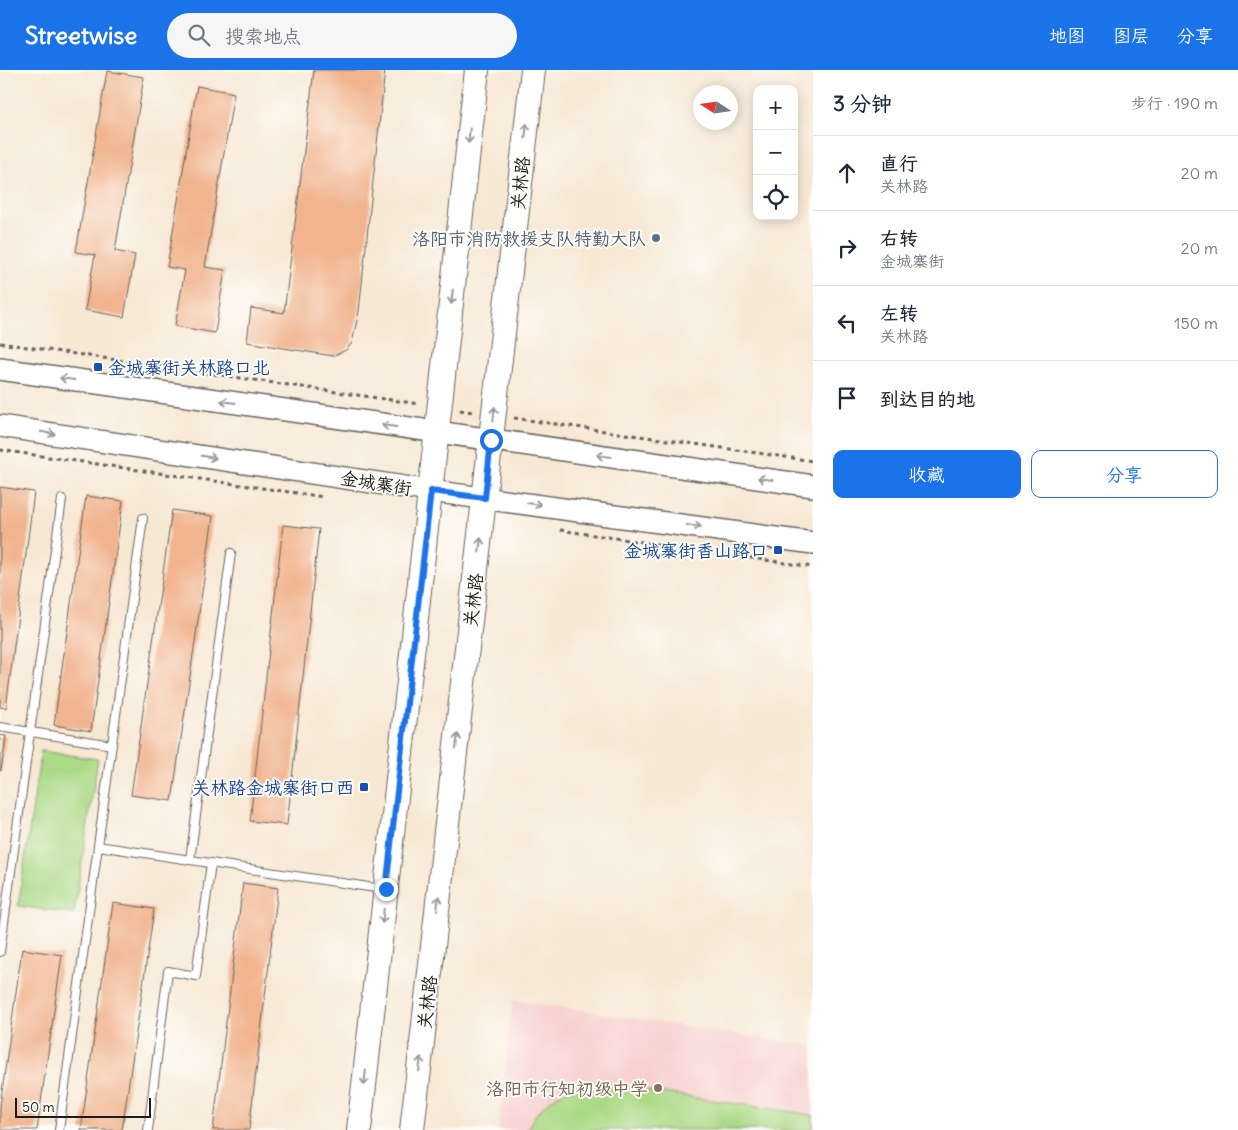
<!DOCTYPE html>
<html lang="zh">
<head>
<meta charset="utf-8">
<style>
  body { margin:0; font-family:Delius,"LXGW WenKai TC",sans-serif; background:#f6f6f7; color:#1f2937 }
  .controls { position:absolute; right:15px; top:15px; display:grid; overflow:hidden; border-radius:10px; box-shadow:0 2px 12px #0003 }
  .controls button { width:45px; height:45px; display:grid; place-items:center; padding:0; border:0; border-bottom:1px solid #e0e1e3; background:#fff; color:#1f2937; font:25px sans-serif }
  .compass { position:absolute; left:693px; top:15px; width:45px; height:45px; border-radius:50%; background:#fff; box-shadow:0 2px 12px #0003; rotate:282deg }
  .scale { position:absolute; left:15px; bottom:12px; width:136px; box-sizing:border-box; padding-left:5px; border:2px solid #1c1c1c; border-top:0; font-size:14px; line-height:18px; white-space:nowrap; color:#1c1c1c; -webkit-text-stroke:4px #fdfcf7; paint-order:stroke }
  .stop { position:absolute; width:15px; height:15px; margin:-11px; border:4px solid #1a73e8; border-radius:50%; background:#fff }
  .stop.end { background:#1a73e8; border-color:#fff; box-shadow:0 1px 5px #0008 }
  .list { margin:0; padding:0; list-style:none }
  h2 { display:flex; justify-content:space-between; align-items:center; height:65px; margin:0; padding:0 20px; font-size:21px }
  h2 small { font-size:16px; font-weight:400; color:#747a83 }
  .list li { display:grid; grid-template-columns:32px 1fr auto; gap:15px; align-items:center; box-sizing:border-box; height:75px; padding:0 20px; border-top:1px solid #e0e1e3 }
  .list b { display:block; font-size:19px; white-space:nowrap }
  .list p { margin:0; font-size:16px; white-space:nowrap; color:#747a83 }
  .list em { font-size:16px; font-style:normal; color:#747a83 }
  .actions { display:flex; gap:10px; padding:15px 20px }
  .actions a { flex:1; padding:11px 0; border:1px solid #1a73e8; border-radius:10px; text-align:center; font-size:18px; color:#1a73e8 }
  .actions .main { background:#1a73e8; color:#fff }
  .icon { flex:none; width:28px; height:28px; fill:none; stroke:currentColor; stroke-width:2; stroke-linecap:round; stroke-linejoin:round }
  .map { position:relative; flex:none; width:813px; height:1060px; overflow:hidden }
  header { display:flex; align-items:center; gap:30px; box-sizing:border-box; height:70px; padding:0 25px; background:#1a73e8; color:#fff }
  header strong { font-size:24px }
  nav { display:flex; gap:28px; margin-inline-start:auto; font-size:18px }
  .search { width:350px; height:45px; background:#f6f6f7; display:flex; align-items:center; gap:12px; box-sizing:border-box; padding:0 18px; border-radius:28px; color:#747a83; font-size:19px }
  main { display:flex }
  aside { flex:1; background:#fff }
  .map>svg:first-child { display:block }
  .built { fill:#f7d0cf }
  .green { fill:#acd986; stroke:#647a51 }
  .building { fill:#f1b48e }
  .lines { fill:none; stroke-linecap:round; stroke-linejoin:round }
  .lane-casing { stroke:#69635c; stroke-width:10 }
  .secondary-casing { stroke:#69635c; stroke-width:24 }
  .primary-casing { stroke:#69635c; stroke-width:26 }
  .path { stroke:#69635c; stroke-width:3; stroke-dasharray:4 4; stroke-linecap:butt }
  .lane { stroke:#fff; stroke-width:8 }
  .secondary { stroke:#fff; stroke-width:21 }
  .primary { stroke:#fff; stroke-width:24 }
  .oneway { stroke:#999 }
  .route { stroke:#1a73e8; stroke-width:6 }
  .service-dot { fill:#5c6f8a; stroke:#fdfcf7; stroke-width:2 }
  .transit-dot { fill:#1a4fb4; stroke:#fdfcf7; stroke-width:2 }
  .education-dot { fill:#8d6e63; stroke:#fdfcf7; stroke-width:2 }
  .labels { text-anchor:middle; dominant-baseline:central; stroke-width:4; stroke-linejoin:round; paint-order:stroke }
  .street-label { font-size:18px; fill:#1c1c1c; stroke:#fdfcf7 }
  .service-label { font-size:18px; fill:#4e5e75; stroke:#fdfcf7; text-anchor:end }
  .transit-label { font-size:18px; fill:#164399; stroke:#fdfcf7; text-anchor:end }
  .education-label { font-size:18px; fill:#785e54; stroke:#fdfcf7; text-anchor:end }
</style>
</head>
<body>
<header>
<strong>Streetwise</strong>
<div class="search"><svg class="icon" aria-label="search" viewBox="0 0 24 24"><circle cx="10" cy="10" r="6"/><path d="M15 15l6 6"/></svg>搜索地点</div>
<nav><a>地图</a><a>图层</a><a>分享</a></nav>
</header>
<main>
<div class="map">
<svg width="813" height="1060" viewBox="0 0 813 1060">
  <rect width="100%" height="100%" fill="#fdfcf7"/>
  <filter id="ink" filterUnits="userSpaceOnUse"><feTurbulence type="fractalNoise" baseFrequency=".02" numOctaves="2"/><feDisplacementMap in="SourceGraphic" scale="10" xChannelSelector="R" yChannelSelector="G"/><feConvolveMatrix kernelMatrix="1 2 1 2 8 2 1 2 1" color-interpolation-filters="sRGB"/></filter>
  <filter id="wash" filterUnits="userSpaceOnUse"><feTurbulence type="fractalNoise" baseFrequency=".0096" numOctaves="4" result="noise"/><feDisplacementMap in="SourceGraphic" scale="20" xChannelSelector="R" yChannelSelector="G"/><feGaussianBlur stdDeviation="1.12" result="paint"/><feColorMatrix in="noise" values="0 0 0 0 0 0 0 0 0 0 0 0 0 0 0 0 0 1.4 0 .05"/><feComposite in="paint" operator="in"/></filter>
  <g filter="url(#wash)">
    <rect width="100%" height="100%" fill="#f7e8d4"/>
    <path class="built" d="M513 930 813 976V1060H498Z"/>
    <g class="green">
      <path d="M41 681 98 689 74 844 18 836Z"/>
      <path d="M589 1012 813 1045V1060H527C540 1032 560 1022 589 1012Z"/>
    </g>
    <g id="blocks">
      <g class="building">
        <path d="M314 0H385L359 241 352 273 346 280 333 286 247 272 251 238 284 243Z"/>
        <path d="M107 1 144 7 115 181 135 185 124 247 85 240 95 185 76 182Z"/>
        <path d="M197 16 234 23 205 197 225 200 215 263 175 256 185 200 167 197Z"/>
        <path d="M0 417 34 422 6 638 0 637Z"/>
        <path d="M86 426 123 431 91 661 54 655Z"/>
        <path d="M172 440 213 446 172 731 131 725Z"/>
        <path d="M283 455 319 459 287 755 250 751Z"/>
        <path d="M0 665 6 666 1 701H0Z"/>
        <path d="M243 813 278 818 249 1060H213Z"/>
        <path d="M113 833 154 839 122 1060H81Z"/>
        <path d="M22 879 62 885 37 1060H0V1036Z"/>
      </g>
    </g>
  </g>
  <g filter="url(#ink)">
    <use href="#blocks" fill-opacity="0" stroke="#69635c" stroke-width="1"/>
    <g class="lines">
      <g class="lane-casing">
        <g id="lane">
          <path d="M0 657 112 675"/>
          <path d="M98 776 143 448"/>
          <path d="M190 790 231 483"/>
          <path d="M0 882 62 429"/>
          <path d="M59 1060 98 776 382 819"/>
          <path d="M148 1060 168 901 196 906 211 793"/>
        </g>
      </g>
      <g class="secondary-casing">
        <g id="secondary">
          <path d="M0 299 813 416"/>
          <path d="M0 356 431 421 813 473"/>
        </g>
      </g>
      <g class="primary-casing">
        <g id="primary">
          <path d="M359 1060 477 0"/>
          <path d="M412 1060 533 0"/>
        </g>
      </g>
      <g class="path">
        <path d="M0 273 419 334"/>
        <path d="M460 340 473 342"/>
        <path d="M514 348 813 391"/>
        <path d="M0 380 324 427"/>
        <path d="M560 460 813 497"/>
      </g>
      <use href="#lane" class="lane"/>
      <use href="#secondary" class="secondary"/>
      <use href="#primary" class="primary"/>
    </g>
    <defs><path id="oneway-shaft" d="M-6 0H5M1.5-3L5.5 0L1.5 3" fill="none" stroke-width="1.6" stroke-linecap="round" stroke-linejoin="round" transform="scale(1.25)"/></defs>
    <g class="oneway">
      <use href="#oneway-shaft" transform="translate(526 61) rotate(-84)"/>
      <use href="#oneway-shaft" transform="translate(469 66) rotate(96)"/>
      <use href="#oneway-shaft" transform="translate(452 227) rotate(96)"/>
      <use href="#oneway-shaft" transform="translate(67 309) rotate(-172)"/>
      <use href="#oneway-shaft" transform="translate(228 332) rotate(-172)"/>
      <use href="#oneway-shaft" transform="translate(494 344) rotate(-84)"/>
      <use href="#oneway-shaft" transform="translate(389 356) rotate(-172)"/>
      <use href="#oneway-shaft" transform="translate(48 363) rotate(9)"/>
      <use href="#oneway-shaft" transform="translate(604 386) rotate(-172)"/>
      <use href="#oneway-shaft" transform="translate(209 387) rotate(9)"/>
      <use href="#oneway-shaft" transform="translate(765 409) rotate(-172)"/>
      <use href="#oneway-shaft" transform="translate(534 434) rotate(8)"/>
      <use href="#oneway-shaft" transform="translate(694 456) rotate(8)"/>
      <use href="#oneway-shaft" transform="translate(480 475) rotate(-83)"/>
      <use href="#oneway-shaft" transform="translate(457 671) rotate(-83)"/>
      <use href="#oneway-shaft" transform="translate(438 833) rotate(-83)"/>
      <use href="#oneway-shaft" transform="translate(383 846) rotate(96)"/>
      <use href="#oneway-shaft" transform="translate(420 994) rotate(-83)"/>
      <use href="#oneway-shaft" transform="translate(365 1008) rotate(96)"/>
    </g>
  </g>
  <g class="lines" filter="url(#ink)">
    <path class="route" d="M386 819 431 421 485 428 491 370"/>
  </g>
  <circle class="service-dot" cx="656" cy="168" r="5"/>
  <g class="transit-dot">
    <rect x="93" y="292" width="10" height="10" rx="2.5"/>
    <rect x="773" y="475" width="10" height="10" rx="2.5"/>
    <rect x="359" y="712" width="10" height="10" rx="2.5"/>
  </g>
  <circle class="education-dot" cx="658" cy="1018" r="5"/>
  <g class="labels">
    <g class="street-label">
      <text transform="translate(520 113) rotate(-84)">关林路</text>
      <text transform="translate(376 413) rotate(9)">金城寨街</text>
      <text transform="translate(473 530) rotate(-83)">关林路</text>
      <text transform="translate(427 932) rotate(-83)">关林路</text>
    </g>
    <g class="service-label">
      <text x="646" y="168">洛阳市消防救援支队特勤大队</text>
    </g>
    <g class="transit-label">
      <text x="108" y="297" text-anchor="start">金城寨街关林路口北</text>
      <text x="768" y="480">金城寨街香山路口</text>
      <text x="354" y="717">关林路金城寨街口西</text>
    </g>
    <g class="education-label">
      <text x="648" y="1018">洛阳市行知初级中学</text>
    </g>
  </g>
</svg>
<div class="controls">
<button>+</button>
<button>−</button>
<button><svg class="icon" aria-label="locate" viewBox="0 0 24 24"><circle cx="12" cy="12" r="6"/><path d="M12 2v4M12 18v4M2 12h4M18 12h4"/></svg></button>
</div>
<svg class="compass" viewBox="-18 -18 36 36"><path d="M0-13l5 13h-10z" fill="#e53935"/><path d="M0 13l5-13h-10z" fill="#747a83"/></svg>
<div class="scale">50 m</div>
<div class="stop" style="left:491px;top:370px"></div>
<div class="stop end" style="left:386px;top:819px"></div>
</div>
<aside>
<h2>3 分钟<small>步行 · 190 m</small></h2>
<ul class="list">
<li><svg class="icon" aria-label="ahead" viewBox="0 0 24 24"><path d="M12 20V5M6 11l6-6 6 6"/></svg><div><b>直行</b><p>关林路</p></div><em>20 m</em></li>
<li><svg class="icon" aria-label="right" viewBox="0 0 24 24"><path d="M7 20v-9h11M14 6l5 5-5 5"/></svg><div><b>右转</b><p>金城寨街</p></div><em>20 m</em></li>
<li><svg class="icon" aria-label="left" viewBox="0 0 24 24"><path d="M17 20v-9H6M10 6l-5 5 5 5"/></svg><div><b>左转</b><p>关林路</p></div><em>150 m</em></li>
<li><svg class="icon" aria-label="arrive" viewBox="0 0 24 24"><path d="M6 21V4h12l-3 4 3 4H6"/></svg><div><b>到达目的地</b></div></li>
</ul>
<div class="actions"><a class="main">收藏</a><a>分享</a></div>
</aside>
</main>
</body>
</html>
